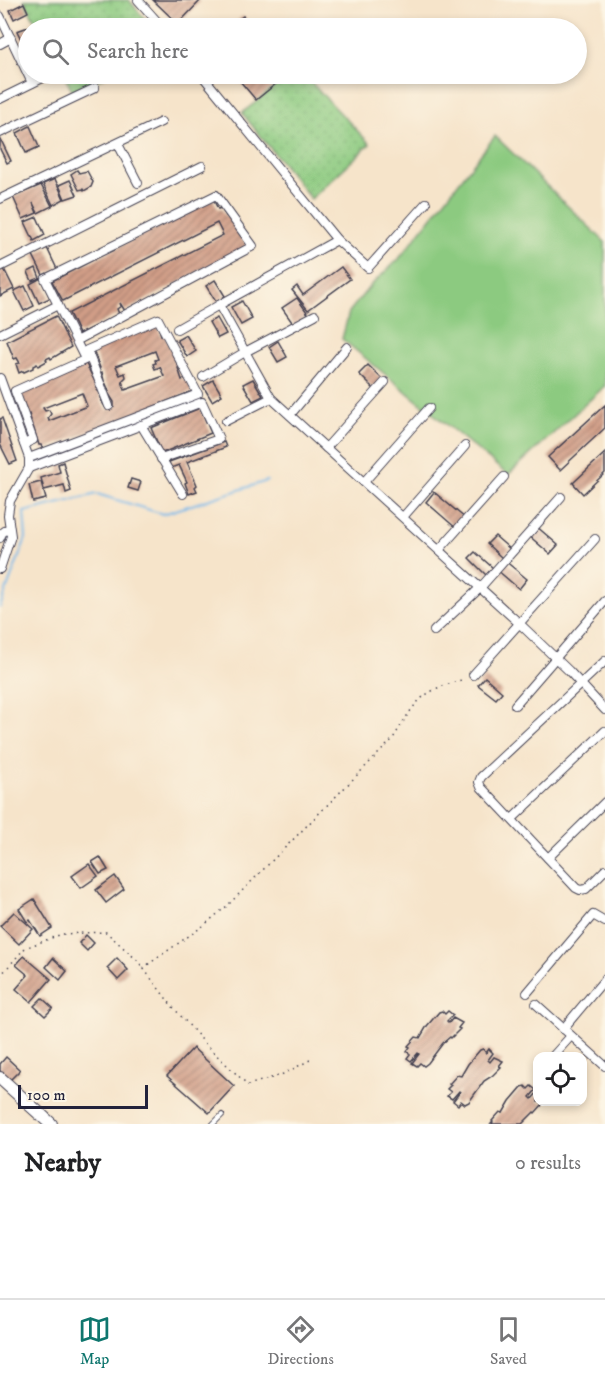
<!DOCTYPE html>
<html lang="en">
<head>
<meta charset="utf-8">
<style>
  body { margin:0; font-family:"IM FELL DW Pica",serif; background:#f2f2f2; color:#202124 }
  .controls { position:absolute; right:18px; bottom:18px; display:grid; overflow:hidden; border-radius:12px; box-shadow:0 3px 9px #0003 }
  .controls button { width:54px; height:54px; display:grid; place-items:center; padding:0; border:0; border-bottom:2px solid #e0e0e0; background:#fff; color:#202124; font:30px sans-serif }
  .scale { position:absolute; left:18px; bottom:15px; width:130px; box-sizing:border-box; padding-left:6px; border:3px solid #22223b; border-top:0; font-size:16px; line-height:21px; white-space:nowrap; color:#22223b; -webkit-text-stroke:4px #fcf5e5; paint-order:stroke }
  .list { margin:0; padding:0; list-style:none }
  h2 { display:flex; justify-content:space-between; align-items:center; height:78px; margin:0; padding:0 24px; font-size:26px }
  h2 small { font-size:20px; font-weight:400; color:#757577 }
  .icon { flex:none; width:33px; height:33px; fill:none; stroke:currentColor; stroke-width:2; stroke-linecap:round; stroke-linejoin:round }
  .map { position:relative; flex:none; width:605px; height:1124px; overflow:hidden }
  .search { position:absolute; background:#fff; box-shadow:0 3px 9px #0003; left:18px; right:18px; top:18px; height:66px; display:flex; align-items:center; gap:15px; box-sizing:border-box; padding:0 21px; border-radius:33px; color:#757577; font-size:22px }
  .sheet { height:174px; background:#fff }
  nav { display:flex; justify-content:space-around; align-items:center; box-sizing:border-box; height:84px; border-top:2px solid #e0e0e0; background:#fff; font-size:16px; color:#757577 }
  nav a { display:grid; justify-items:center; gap:3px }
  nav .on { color:#0f766e }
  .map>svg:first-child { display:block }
  .grass { fill:url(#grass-dots); stroke:#57765e; stroke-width:1.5 }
  .pitch { fill:#8cca80; stroke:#57765e; stroke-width:1.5 }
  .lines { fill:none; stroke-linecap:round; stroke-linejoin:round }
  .stream { stroke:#74b8ea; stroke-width:2 }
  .building { fill:url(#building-hatch); fill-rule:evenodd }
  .lane-casing { stroke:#423f50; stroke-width:6 }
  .street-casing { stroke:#423f50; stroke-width:10 }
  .secondary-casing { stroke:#423f50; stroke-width:14 }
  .path { stroke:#423f50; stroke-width:1.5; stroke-dasharray:1.5 4.5; stroke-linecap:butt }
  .lane { stroke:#fff; stroke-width:4 }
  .street { stroke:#fff; stroke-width:8 }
  .secondary { stroke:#fff; stroke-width:12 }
</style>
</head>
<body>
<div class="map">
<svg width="605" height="1124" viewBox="0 0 605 1124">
  <defs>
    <pattern id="grass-dots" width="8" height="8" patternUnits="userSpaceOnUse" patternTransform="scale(1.5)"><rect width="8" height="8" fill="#8cca80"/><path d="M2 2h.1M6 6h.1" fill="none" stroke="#78ad70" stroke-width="1.8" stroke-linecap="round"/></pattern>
    <pattern id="building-hatch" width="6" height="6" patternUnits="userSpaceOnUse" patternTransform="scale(1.5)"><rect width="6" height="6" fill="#d19e87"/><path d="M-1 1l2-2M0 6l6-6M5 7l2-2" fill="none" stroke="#a98070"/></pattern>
  </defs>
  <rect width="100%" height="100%" fill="#fcf5e5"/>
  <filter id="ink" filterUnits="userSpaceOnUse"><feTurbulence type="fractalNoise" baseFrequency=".0167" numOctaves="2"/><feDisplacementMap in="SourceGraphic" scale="12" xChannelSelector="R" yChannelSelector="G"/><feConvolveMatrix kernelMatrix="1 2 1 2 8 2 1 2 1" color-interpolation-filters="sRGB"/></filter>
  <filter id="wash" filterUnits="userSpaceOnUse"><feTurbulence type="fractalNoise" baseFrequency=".008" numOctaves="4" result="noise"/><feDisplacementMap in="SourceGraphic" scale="24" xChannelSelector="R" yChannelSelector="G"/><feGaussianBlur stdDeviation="1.35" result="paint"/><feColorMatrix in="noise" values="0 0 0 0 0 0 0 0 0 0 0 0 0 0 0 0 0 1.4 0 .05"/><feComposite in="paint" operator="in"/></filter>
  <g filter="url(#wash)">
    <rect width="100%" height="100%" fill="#f6e4ca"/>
    <g class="grass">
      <path d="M24 0H129L152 28H39Z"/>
      <path d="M63 74H110L73 92Z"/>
      <path d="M291 74H303L370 144 311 199 242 113Z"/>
    </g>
    <path class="pitch" d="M495 136 605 242V386L508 475 342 339 349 312 370 286 398 260Z"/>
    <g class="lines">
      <path class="stream" d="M0 607 26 538 24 512 97 494 163 514 267 481"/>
    </g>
    <g id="blocks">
      <g class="building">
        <path d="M153 0H201L178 24Z"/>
        <path d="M24 3 28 12 14 19 10 10Z"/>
        <path d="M243 16 254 28H228Z"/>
        <path d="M34 25 36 28H28V37L22 41 17 31Z"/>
        <path d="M234 74H288L256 100Z"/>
        <path d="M30 126 39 147 26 153 17 133Z"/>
        <path d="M0 138 11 161 7 163 0 149Z"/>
        <path d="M77 170 79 173 87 171 93 182 91 187 84 191 83 189 79 190 71 174Z"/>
        <path d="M55 179 64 199 53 205 43 184Z"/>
        <path d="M70 180 77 195 65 199 59 185Z"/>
        <path d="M41 185 52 206 38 213 33 203 37 213 23 219 13 197Z"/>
        <path d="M213 199 218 209 221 208 226 216 228 215 248 246 125 311 120 303 121 306 117 309 119 314 79 334 69 313 223 235 217 223 63 301 52 281Z"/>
        <path d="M37 217 45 235 34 241 25 222Z"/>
        <path d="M47 248 57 269 43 275 33 255Z"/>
        <path d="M341 267 350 279 308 310 292 290 297 286 303 295Z"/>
        <path d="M36 268 40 278 32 281 28 272Z"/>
        <path d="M4 269 14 289 0 296V271Z"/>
        <path d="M41 278 50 298 39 303 30 284Z"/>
        <path d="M215 280 225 296 216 302 206 286Z"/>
        <path d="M25 286 34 306 24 311 14 291Z"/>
        <path d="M297 298 309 315 294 325 282 308Z"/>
        <path d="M242 301 252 319 241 325 231 307Z"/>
        <path d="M56 316 71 347 51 359 50 357 46 359 47 361 38 366 37 364 33 366V368L24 372 23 371 19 373 16 364 20 363 17 358 14 359 7 341Z"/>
        <path d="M217 318 226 334 218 338 209 322Z"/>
        <path d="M157 323 161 335 164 334 175 356H173L179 367 178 368 182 380 186 378 193 391 43 450 41 445H39L33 426 32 427 29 421 31 420 29 414 27 415 25 409 26 408 18 392 86 364 97 386V390L100 393 102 402 107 410 114 407V402L107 391H109L106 384 105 385 102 372 100 373 98 369 100 368 93 350ZM155 351 158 359 155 360 156 363 153 364 155 369 160 367 164 376 125 390 122 381 126 377 125 373 120 375 116 366ZM82 393 87 406 49 421 48 418 51 414 49 410 45 411 43 408Z"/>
        <path d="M186 335 196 351 187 357 177 340Z"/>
        <path d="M278 341 287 357 278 362 269 347Z"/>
        <path d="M368 365 385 382 376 391 359 374Z"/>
        <path d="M253 379 263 396 253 401 243 384Z"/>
        <path d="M213 380 222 395 212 401 203 386Z"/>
        <path d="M605 405V428L560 470 548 457Z"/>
        <path d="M200 408 211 433 162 453 151 428Z"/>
        <path d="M2 418 17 461 10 464 0 444V419Z"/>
        <path d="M224 442 226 447 187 462 197 485 195 487 197 491 189 494 185 483 187 482 179 465 171 468 169 462Z"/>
        <path d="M605 453V473L583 494 573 483Z"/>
        <path d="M63 462 71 491 66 493 64 485 44 490 41 478 60 472 58 464Z"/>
        <path d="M131 479 141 482 138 491 128 488Z"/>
        <path d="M41 482 46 499 33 502 29 485Z"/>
        <path d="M434 492 466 519 457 529 426 502Z"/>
        <path d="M535 525 558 545 550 554 527 534Z"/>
        <path d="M495 536 510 549 502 558 487 544Z"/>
        <path d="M475 552 493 568 486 575 469 558Z"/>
        <path d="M504 560 527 579 519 589 496 569Z"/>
        <path d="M485 677 502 692 496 699 478 685Z"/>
        <path d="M100 857 108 870 100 874 92 862Z"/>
        <path d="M89 864 98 876 81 888 72 876Z"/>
        <path d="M115 876 124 889 106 903 96 890Z"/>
        <path d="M34 899 52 928 40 936 30 920 27 922 19 909Z"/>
        <path d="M14 912 33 929 19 944 0 926Z"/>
        <path d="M86 935 94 943 87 951 79 943Z"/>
        <path d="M24 956 51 979 31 1002 16 989 28 975 16 965Z"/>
        <path d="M53 958 67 971 60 980 46 967Z"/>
        <path d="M117 958 128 970 118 980 107 968Z"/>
        <path d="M42 998 53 1008 45 1016 34 1006Z"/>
        <path d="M442 1011 445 1014 448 1011 453 1015 447 1021 449 1023 453 1018 462 1023 458 1028 460 1029 451 1038 450 1037 443 1043 428 1063 424 1066 420 1063 417 1066 412 1063 419 1054 418 1053 411 1061 407 1058 410 1054 407 1051 410 1047 408 1046 416 1037 420 1038 427 1026 439 1012Z"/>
        <path d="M193 1048 234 1086 209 1113 167 1076Z"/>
        <path d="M483 1049 486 1053 489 1049 493 1053 488 1060 490 1062 494 1057 503 1061 499 1066 501 1067 492 1076 484 1081 469 1102 465 1104 461 1101 458 1105 453 1101 460 1092 459 1091 452 1099 447 1096 451 1092 447 1089 451 1085 449 1084 457 1075 461 1076 468 1064 480 1050Z"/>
        <path d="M6 1057 20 1070 10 1080 0 1071V1064Z"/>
        <path d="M525 1086 528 1089 531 1086 536 1090 530 1097 532 1099 538 1092V1102H542L543 1104 535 1113 534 1112 522 1124H491L493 1122 492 1121 500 1112 503 1113 510 1101 522 1087Z"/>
      </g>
    </g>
  </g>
  <g filter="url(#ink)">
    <use href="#blocks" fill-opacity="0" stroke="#423f50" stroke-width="1.5"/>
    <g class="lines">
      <g class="lane-casing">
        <path id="lane" d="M213 1124 222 1115"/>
      </g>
      <g class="street-casing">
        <g id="street">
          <path d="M138 0 163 28"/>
          <path d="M0 16 32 83"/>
          <path d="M0 44 11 38"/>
          <path d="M201 74 337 240 368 268 426 203"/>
          <path d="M0 99 51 74"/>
          <path d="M0 133 95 88"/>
          <path d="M118 144 138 183"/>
          <path d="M0 199 161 122"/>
          <path d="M337 240 219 305 271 398 520 624 569 671 605 710"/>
          <path d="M0 267 202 166"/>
          <path d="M177 329 219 305"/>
          <path d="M0 334 58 305"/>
          <path d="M76 341 253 246 216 195 45 279 85 359"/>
          <path d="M203 377 245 352 315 315"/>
          <path d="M0 378 29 458V468L10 501 8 515 11 536 0 569"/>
          <path d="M290 415 347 347"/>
          <path d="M226 421 271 398"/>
          <path d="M141 425 183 494"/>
          <path d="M24 444 33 440 15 391 89 358"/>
          <path d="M326 448 385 382"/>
          <path d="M29 458 198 394 158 319 87 350 109 406"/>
          <path d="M29 468 202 402 219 439 161 459"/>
          <path d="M364 482 429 408"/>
          <path d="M403 517 465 446"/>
          <path d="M0 538 2 533 9 528"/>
          <path d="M439 550 504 477"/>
          <path d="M434 631 480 588 561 497"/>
          <path d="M605 661 481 777 479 782 481 787 576 888 580 890 586 889 605 870"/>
          <path d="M473 675 595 539"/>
          <path d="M515 705 605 601"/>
          <path d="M512 819 605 731"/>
          <path d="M548 858 605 802"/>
          <path d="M527 993 593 915 605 922"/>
          <path d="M536 1004 605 1066"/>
          <path d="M563 1029 605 979"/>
          <path d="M553 1056 571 1036"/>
        </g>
      </g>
      <g class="secondary-casing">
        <path id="secondary" d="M0 1078 51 1124"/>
      </g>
      <g class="path">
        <path d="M143 968 203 926 227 906 392 740C403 723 414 700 432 691 442 685 453 683 464 679"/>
        <path d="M0 976 25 948 62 934 106 932 137 960 172 1006 209 1048 248 1085 281 1075 310 1060"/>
      </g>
      <use href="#lane" class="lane"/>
      <use href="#street" class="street"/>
      <use href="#secondary" class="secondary"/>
    </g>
  </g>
</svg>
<div class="controls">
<button><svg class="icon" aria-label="locate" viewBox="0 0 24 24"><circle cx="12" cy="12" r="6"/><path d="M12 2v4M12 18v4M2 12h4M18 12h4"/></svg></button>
</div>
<div class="scale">100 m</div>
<div class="search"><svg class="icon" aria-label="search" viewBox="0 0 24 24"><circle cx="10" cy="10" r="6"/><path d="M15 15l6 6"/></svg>Search here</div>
</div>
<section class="sheet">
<h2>Nearby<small>0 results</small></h2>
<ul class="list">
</ul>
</section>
<nav>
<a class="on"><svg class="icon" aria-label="map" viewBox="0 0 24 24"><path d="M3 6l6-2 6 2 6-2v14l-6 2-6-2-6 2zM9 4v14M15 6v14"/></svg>Map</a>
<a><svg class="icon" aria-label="directions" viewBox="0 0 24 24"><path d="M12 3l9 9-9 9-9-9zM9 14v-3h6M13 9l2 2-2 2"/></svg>Directions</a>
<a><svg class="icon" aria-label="saved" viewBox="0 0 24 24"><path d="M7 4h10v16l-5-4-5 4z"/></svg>Saved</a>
</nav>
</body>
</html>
